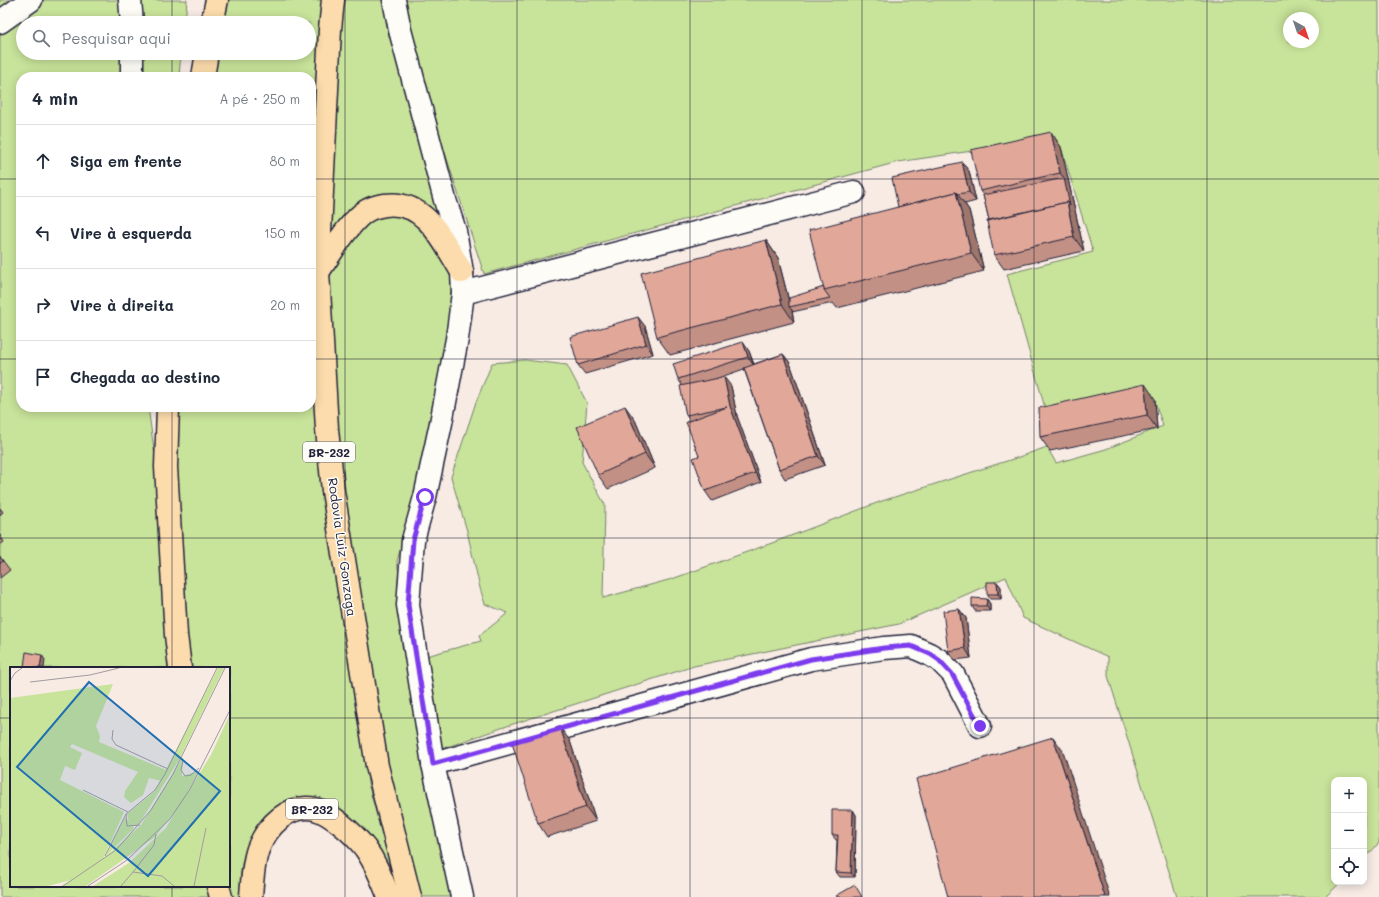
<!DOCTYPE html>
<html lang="pt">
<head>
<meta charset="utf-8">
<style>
  body { margin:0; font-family:Mali,sans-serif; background:#f6f6f7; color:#1f2937 }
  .controls { position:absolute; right:12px; bottom:12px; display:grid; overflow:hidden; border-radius:8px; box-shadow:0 2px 10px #0003 }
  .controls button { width:36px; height:36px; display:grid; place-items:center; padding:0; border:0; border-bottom:1px solid #e0e1e3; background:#fff; color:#1f2937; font:20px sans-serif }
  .compass { position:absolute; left:1283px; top:12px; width:36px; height:36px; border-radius:50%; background:#fff; box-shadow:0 2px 10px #0003; rotate:140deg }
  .stop { position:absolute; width:12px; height:12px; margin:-9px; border:3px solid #7c3aed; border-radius:50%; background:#fff }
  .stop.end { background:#7c3aed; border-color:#fff; box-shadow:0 1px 4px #0008 }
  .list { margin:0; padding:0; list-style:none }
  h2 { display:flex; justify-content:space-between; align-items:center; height:52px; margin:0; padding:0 16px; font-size:17px }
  h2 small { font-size:13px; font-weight:400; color:#747a83 }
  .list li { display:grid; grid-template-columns:26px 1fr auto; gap:12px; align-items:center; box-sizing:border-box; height:72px; padding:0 16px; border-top:1px solid #e0e1e3 }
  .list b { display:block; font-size:15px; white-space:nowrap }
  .list em { font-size:13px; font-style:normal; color:#747a83 }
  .icon { flex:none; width:22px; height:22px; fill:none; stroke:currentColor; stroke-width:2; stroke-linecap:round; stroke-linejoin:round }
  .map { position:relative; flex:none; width:1379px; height:897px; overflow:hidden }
  .search { position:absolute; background:#fff; box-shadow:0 2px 10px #0003; left:16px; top:16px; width:300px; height:44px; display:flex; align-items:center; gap:10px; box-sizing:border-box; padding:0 14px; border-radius:22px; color:#747a83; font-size:15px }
  .panel { position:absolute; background:#fff; box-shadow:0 2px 10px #0003; left:16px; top:72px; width:300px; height:340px; border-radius:16px }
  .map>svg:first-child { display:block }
  .green { fill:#c8e39a; stroke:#75826a; fill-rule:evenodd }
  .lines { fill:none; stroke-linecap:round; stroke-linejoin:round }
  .minor-casing { stroke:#22223b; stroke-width:25 }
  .highway-casing { stroke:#22223b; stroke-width:25 }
  .minor { stroke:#fdfcf7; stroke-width:22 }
  .highway { stroke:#fcdcac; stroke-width:22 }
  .wall { fill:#c29084; stroke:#22223b }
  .shaded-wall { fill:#9e766c; stroke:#22223b }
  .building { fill:#e1a89a; stroke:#22223b }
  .route { stroke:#7c3aed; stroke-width:5 }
  .grid { fill:none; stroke:#22223b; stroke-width:1; stroke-opacity:0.55 }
  .labels { text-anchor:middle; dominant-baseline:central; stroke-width:3; stroke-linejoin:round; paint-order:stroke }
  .shield { fill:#fdfcf7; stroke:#646373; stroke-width:1 }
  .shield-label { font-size:12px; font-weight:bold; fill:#22223b }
  .street-label { font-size:13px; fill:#22223b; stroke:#fdfcf7 }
  .inset-road { fill:none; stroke:#a29ba0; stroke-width:1 }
  .view { fill:#1f6fb2; fill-opacity:0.15; stroke:#1f6fb2; stroke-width:2 }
  .inset-edge { fill:none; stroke:#22223b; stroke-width:2 }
</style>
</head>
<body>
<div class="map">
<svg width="1379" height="897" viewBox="0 0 1379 897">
  <rect width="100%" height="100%" fill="#f7ebe4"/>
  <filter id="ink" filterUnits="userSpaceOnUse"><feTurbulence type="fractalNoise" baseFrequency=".025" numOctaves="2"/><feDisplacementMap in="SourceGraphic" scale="8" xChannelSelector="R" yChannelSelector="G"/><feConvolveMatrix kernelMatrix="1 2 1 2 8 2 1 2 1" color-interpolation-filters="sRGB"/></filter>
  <g filter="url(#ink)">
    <g class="green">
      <path d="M0 0H187L185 23H23V53H181L179 77H21V407H148L185 668H11V886H216L218 897H0Z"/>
      <path d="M218 0H327L312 275 359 714 368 783 399 897 313 799 249 850 239 897H230L229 886V668H190L176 589 169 407H311V77H203L207 53H309V23H213Z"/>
      <path d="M338 0H390L452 248 397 195 323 258Z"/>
      <path d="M400 0H1379V843L1364 859V780H1334V882H1341L1325 897H1177L1108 676V657L1023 618 1006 577 899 624 694 666 510 725 441 749 419 658 481 641 479 636 508 613 485 604 480 588 467 531 451 477 476 402 492 363 525 360 567 365 587 403 582 462 605 505 603 598 672 579 772 543 882 501 1013 459 1047 447 1056 463 1106 449 1163 426 1152 393 1049 422 1007 274 1093 252 1061 147 1046 140 898 162 484 274 411 47ZM1289 18H1313V42H1289Z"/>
      <path d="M370 212 417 217 454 278 455 300 418 485 397 561 437 822 456 897H414L375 747 333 434 327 275Z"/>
    </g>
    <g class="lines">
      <g class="minor-casing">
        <g id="minor">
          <path d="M130 0 132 23"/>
          <path d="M394 0 400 30 445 200 455 231 462 272 463 293 457 339 441 423 425 497 413 540 408 605 433 764 462 897"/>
          <path d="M0 22 31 0"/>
          <path d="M132 53V77"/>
          <path d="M463 293 854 192"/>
          <path d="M433 764 811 659 884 648 911 646 929 654 939 660 953 674 980 726"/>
        </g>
      </g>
      <g class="highway-casing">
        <g id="highway">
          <path d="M333 0 330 29 318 272 327 429 333 491 377 766 410 897"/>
          <path d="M212 23 217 0"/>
          <path d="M203 77 207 53"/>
          <path d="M318 272C330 255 346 227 362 214 368 209 377 206 385 205 426 199 444 243 462 272"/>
          <path d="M168 407 166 467 176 635 180 668"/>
          <path d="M218 886 221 897"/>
          <path d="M251 897C252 881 253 864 258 849 267 826 289 803 315 809 331 813 355 835 365 848 376 863 382 880 389 897"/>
        </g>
      </g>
      <use href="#minor" class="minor"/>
      <use href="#highway" class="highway"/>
    </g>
    <g class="wall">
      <path d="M1051 132 1061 147 1084 251 1004 269 994 255 989 220 983 195 980 191Z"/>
      <path d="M969 171 976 201 965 204 969 210 984 271 837 308 833 303 792 312V310L794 322 670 355 657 337 766 240 778 258 789 301 824 287 898 207Z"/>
      <path d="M645 326 653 354 585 374 578 365Z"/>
      <path d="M749 351 754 364 783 354 790 363 825 465 785 479 779 469 744 369 715 379 731 386 737 416 761 482 712 501 705 491 699 456 690 421 686 415 682 385 678 379Z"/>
      <path d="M1155 399 1157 429 1050 451 1040 437Z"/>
      <path d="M635 420 655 468 608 489 598 475Z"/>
      <path d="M0 508 3 512 0 515Z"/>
      <path d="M0 535 4 542 0 545Z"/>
      <path d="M0 557 10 570 0 578Z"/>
      <path d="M997 582 1001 587V599H990L987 594Z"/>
      <path d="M987 599 990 604V611H975L972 606Z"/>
      <path d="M959 609 966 618 971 658 955 660 948 651Z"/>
      <path d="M570 741 596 821 547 837 538 823Z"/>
      <path d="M853 810 856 815 855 877H840L836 872 837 840H836L832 835Z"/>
    </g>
    <g class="shaded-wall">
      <path d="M1051 132 1061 147 1084 251 1074 237 1067 202 1064 178 1060 173Z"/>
      <path d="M962 162 969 171 976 201 969 192Z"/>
      <path d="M956 192 969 210 984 271 971 253Z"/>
      <path d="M766 240 778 258 790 306 789 307 792 310 794 322 782 304Z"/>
      <path d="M638 317 645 326 653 354 646 344Z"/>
      <path d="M743 342 749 351 754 366 748 357Z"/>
      <path d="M783 354 790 363 825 465 818 456Z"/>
      <path d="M724 377 731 386 737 416 761 482 755 473 730 406Z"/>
      <path d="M1145 384 1155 399 1157 429 1147 415Z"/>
      <path d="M625 406 635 420 655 468 645 454Z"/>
      <path d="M997 582 1001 587V599L998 594Z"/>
      <path d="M987 599 990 604V611L986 606Z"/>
      <path d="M959 609 966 618 971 658 965 648Z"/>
      <path d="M42 655 45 660 44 668H40Z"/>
      <path d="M560 727 570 741 596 821 586 807Z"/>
      <path d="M1053 737 1063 751 1110 897H1105Z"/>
      <path d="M853 810 856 815 855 877 851 873Z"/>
    </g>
    <g class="building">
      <path d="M1051 132 1060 173 980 191 971 150Z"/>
      <path d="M962 162 969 192 958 194 956 192 898 207 892 178Z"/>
      <path d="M1064 178 1070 206 1067 202 989 220 983 195Z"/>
      <path d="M956 192 971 253 824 290 809 230Z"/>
      <path d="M1067 202 1074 237 994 255 987 221Z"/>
      <path d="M766 240 782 304 657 337 641 273Z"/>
      <path d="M824 287V290L830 298 789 307V298Z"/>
      <path d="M638 317 646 344 578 365 570 337Z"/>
      <path d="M743 342 748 357 678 379 673 364Z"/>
      <path d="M783 354 818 456 779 469 744 368Z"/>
      <path d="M724 377 730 406 755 473 705 491 693 458 699 456 686 422 727 407 686 415 680 386Z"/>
      <path d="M1145 384 1147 415 1040 437 1039 408Z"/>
      <path d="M625 406 645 454 598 475 577 427Z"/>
      <path d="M0 557 3 561 0 563Z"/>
      <path d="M987 582H997L998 594H987Z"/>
      <path d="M972 598 987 599 986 606H972Z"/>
      <path d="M959 609 965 648 948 651 943 611Z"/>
      <path d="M26 652 42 655 40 668H30L24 667Z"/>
      <path d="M560 727 586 807 538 823 512 743Z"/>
      <path d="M1053 737 1105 897H948L916 779Z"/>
      <path d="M832 810H853L851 873 836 872 838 835H832Z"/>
      <path d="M855 885 862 897H837L836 896Z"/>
    </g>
  </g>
  <g class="lines" filter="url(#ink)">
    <path class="route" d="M425 497 413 540 408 605 433 764 811 659 884 648 911 646 930 654 939 660 952 674 980 726"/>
  </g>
  <path class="grid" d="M172 0V23M345 0V897M517 0V897M690 0V897M862 0V897M1034 0V897M1207 0V897M172 53V77M0 179H21M311 179H1379M0 359H21M311 359H1379M172 407V668M0 538H1379M0 718H11M229 718H1379M172 886V897"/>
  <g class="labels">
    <g class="shield">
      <rect x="303" y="442" width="52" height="20" rx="3"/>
      <rect x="286" y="799" width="52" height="20" rx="3"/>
    </g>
    <g class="shield-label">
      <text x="329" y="452">BR-232</text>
      <text x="312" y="809">BR-232</text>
    </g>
    <g class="street-label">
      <text transform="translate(343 547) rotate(82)">Rodovia Luiz Gonzaga</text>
    </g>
  </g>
  <g transform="translate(10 667)">
    <rect width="220" height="220" fill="#f7ebe4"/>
    <path d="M208 1H214L169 93 129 157 120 160 117 147 145 124ZM103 17 86 59 90 69 89 75 156 103 151 114 139 111 133 128 121 136 114 130 115 124 128 105 62 77 60 80 72 86 65 103 55 99 50 113 114 145 93 192 131 158 173 90 172 109 189 104 173 133 201 88 220 47V219H83L119 196 156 161 167 142 145 170 76 219H51L61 213 38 219H0V31ZM115 150 124 161 94 191Z" fill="#c8e39a"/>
    <path class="inset-road" d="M0 14 5 6 12 1M20 15 80 8 109 1M103 63 102 72 106 78 158 102M173 94 171 103 175 109 181 108 189 101M73 123 118 145M116 147 117 159 130 158M146 167 144 178 123 205 152 209 164 219M95 189 116 147 145 123 155 107 207 1M53 219 106 183 141 143 163 107 215 1M78 219 117 193 160 152 180 122 220 43M111 219 123 205M184 219 196 161"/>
    <path class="view" d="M79 15 210 124 138 209 7 100Z"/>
    <rect width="220" height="220" class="inset-edge"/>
  </g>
</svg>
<div class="controls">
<button>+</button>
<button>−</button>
<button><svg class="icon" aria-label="locate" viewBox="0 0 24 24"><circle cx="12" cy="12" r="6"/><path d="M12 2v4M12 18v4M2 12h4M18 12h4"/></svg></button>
</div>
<svg class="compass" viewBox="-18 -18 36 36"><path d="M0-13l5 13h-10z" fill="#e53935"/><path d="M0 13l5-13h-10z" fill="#747a83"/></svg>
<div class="stop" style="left:425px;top:497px"></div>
<div class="stop end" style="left:980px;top:726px"></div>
<div class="search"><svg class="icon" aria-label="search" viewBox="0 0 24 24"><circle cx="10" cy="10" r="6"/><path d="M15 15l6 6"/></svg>Pesquisar aqui</div>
<section class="panel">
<h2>4 min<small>A pé · 250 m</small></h2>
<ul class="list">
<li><svg class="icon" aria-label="ahead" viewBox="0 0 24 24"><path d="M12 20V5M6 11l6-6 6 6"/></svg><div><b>Siga em frente</b></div><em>80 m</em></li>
<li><svg class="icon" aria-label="left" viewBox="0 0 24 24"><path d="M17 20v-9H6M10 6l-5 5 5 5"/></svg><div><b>Vire à esquerda</b></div><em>150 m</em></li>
<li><svg class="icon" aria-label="right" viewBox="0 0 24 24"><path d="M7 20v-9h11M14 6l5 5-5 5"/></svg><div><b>Vire à direita</b></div><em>20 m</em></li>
<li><svg class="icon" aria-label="arrive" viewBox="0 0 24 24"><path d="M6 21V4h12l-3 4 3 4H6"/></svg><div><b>Chegada ao destino</b></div></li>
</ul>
</section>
</div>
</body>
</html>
